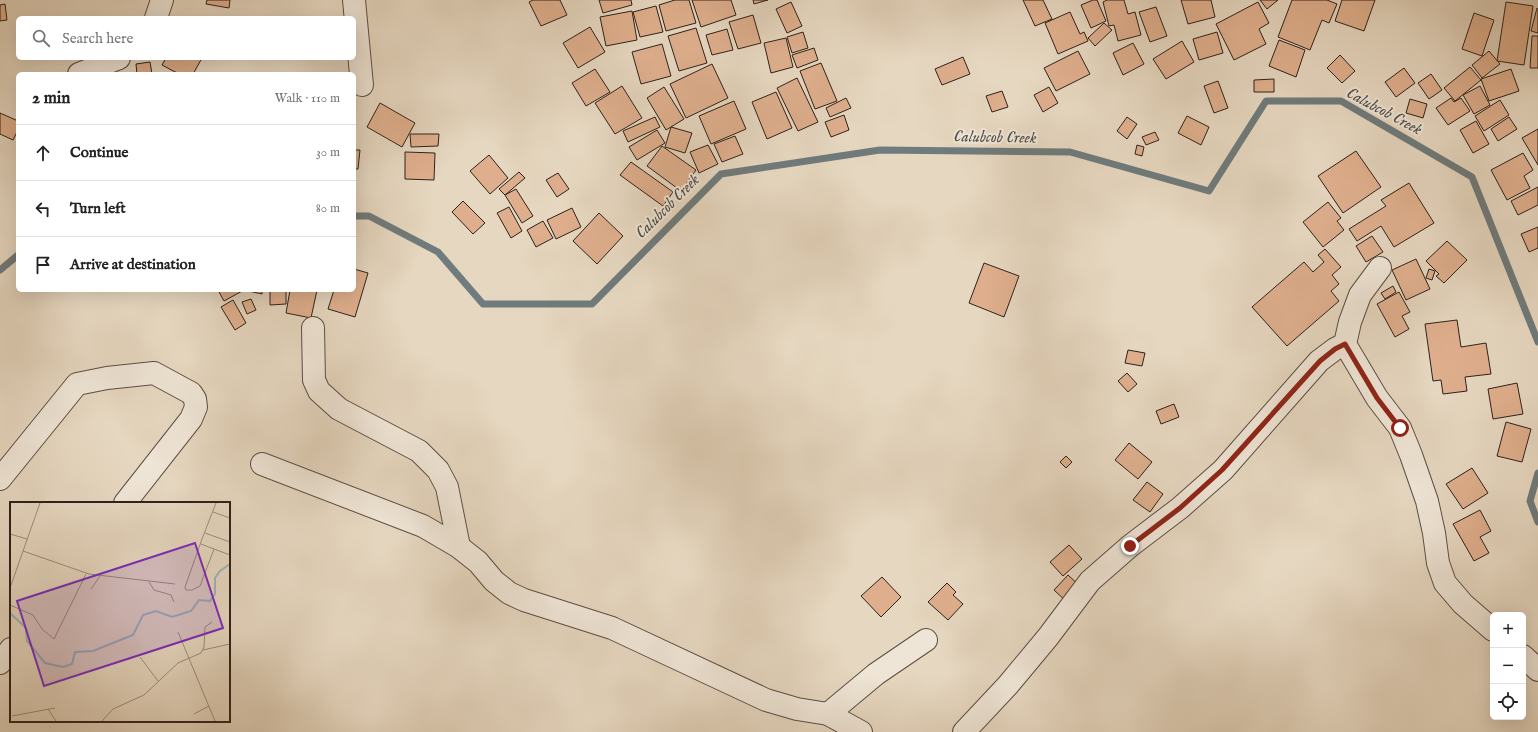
<!DOCTYPE html>
<html lang="en">
<head>
<meta charset="utf-8">
<style>
  body { margin:0; font-family:"IM FELL English",serif; background:#f2f2f2; color:#222 }
  .controls { position:absolute; right:12px; bottom:12px; display:grid; overflow:hidden; border-radius:6px; box-shadow:0 4px 16px #0002 }
  .controls button { width:36px; height:36px; display:grid; place-items:center; padding:0; border:0; border-bottom:1px solid #e0e0e0; background:#fff; color:#222; font:20px sans-serif }
  .stop { position:absolute; width:12px; height:12px; margin:-9px; border:3px solid #8f2418; border-radius:50%; background:#fff }
  .stop.end { background:#8f2418; border-color:#fff; box-shadow:0 1px 4px #0008 }
  .list { margin:0; padding:0; list-style:none }
  h2 { display:flex; justify-content:space-between; align-items:center; height:52px; margin:0; padding:0 16px; font-size:17px }
  h2 small { font-size:13px; font-weight:400; color:#767676 }
  .list li { display:grid; grid-template-columns:26px 1fr auto; gap:12px; align-items:center; box-sizing:border-box; height:56px; padding:0 16px; border-top:1px solid #e0e0e0 }
  .list b { display:block; font-size:15px; white-space:nowrap }
  .list em { font-size:13px; font-style:normal; color:#767676 }
  .icon { flex:none; width:22px; height:22px; fill:none; stroke:currentColor; stroke-width:2; stroke-linecap:round; stroke-linejoin:round }
  .map { position:relative; flex:none; width:1538px; height:732px; overflow:hidden }
  .search { position:absolute; background:#fff; box-shadow:0 4px 16px #0002; left:16px; top:16px; width:340px; height:44px; display:flex; align-items:center; gap:10px; box-sizing:border-box; padding:0 14px; border-radius:6px; color:#767676; font-size:15px }
  .panel { position:absolute; background:#fff; box-shadow:0 4px 16px #0002; left:16px; top:72px; width:340px; height:220px; border-radius:6px }
  .map>svg:first-child { display:block }
  .lines { fill:none; stroke-linecap:round; stroke-linejoin:round }
  .stream { stroke:#6f7b7c; stroke-width:7 }
  .building { fill:#dfaf8d; stroke:#2e211b }
  .minor-casing { stroke:#5c4e44; stroke-width:24 }
  .minor { stroke:#efe5d6; stroke-width:22 }
  .route { stroke:#8f2418; stroke-width:5 }
  .labels { text-anchor:middle; dominant-baseline:central; stroke-width:4; stroke-linejoin:round; paint-order:stroke }
  .water-label { font-size:16px; font-style:italic; fill:#4e4e4b; stroke:#efe5d6 }
  .inset-river { fill:none; stroke:#9ab7bc; stroke-width:2 }
  .inset-road { fill:none; stroke:#9c8e7e; stroke-width:1 }
  .view { fill:#7b2cbf; fill-opacity:0.15; stroke:#7b2cbf; stroke-width:2 }
  .inset-edge { fill:none; stroke:#2e211b; stroke-width:2 }
</style>
</head>
<body>
<div class="map">
<svg width="1538" height="732" viewBox="0 0 1538 732">
  <rect width="100%" height="100%" fill="#e6d7c0"/>
  <filter id="stains"><feTurbulence type="fractalNoise" baseFrequency=".005" numOctaves="4"/><feColorMatrix values="0 0 0 0 .2 0 0 0 0 .09 0 0 0 0 .02 0 0 0 .5 -.17"/></filter>
  <radialGradient id="worn" r=".72"><stop offset=".6" stop-color="#630" stop-opacity="0"/><stop offset="1" stop-color="#630" stop-opacity=".3"/></radialGradient>
  <g class="lines">
    <g class="stream">
      <path d="M354 216H369L438 252 483 304H592L721 174 880 150 1070 152 1209 191 1266 101H1341L1472 177 1538 342"/>
      <path d="M0 270 18 255"/>
      <path d="M1538 473 1530 501 1538 522"/>
    </g>
  </g>
  <g class="building">
    <path d="M207 0H230L229 8 206 4Z"/>
    <path d="M533 0H560L567 15 541 26 529 2Z"/>
    <path d="M599 0H631L632 5 603 13Z"/>
    <path d="M675 0H689L696 23 666 31 659 5Z"/>
    <path d="M692 0H731L736 15 701 27Z"/>
    <path d="M753 0H768L754 4Z"/>
    <path d="M1023 0H1043L1052 19 1035 26Z"/>
    <path d="M1093 0H1097L1106 21 1091 28 1081 5Z"/>
    <path d="M1107 0H1124L1128 14 1135 12 1141 35 1118 41 1114 25 1109 26 1103 2Z"/>
    <path d="M1181 0H1211L1215 17 1188 24Z"/>
    <path d="M1260 0H1278L1267 9Z"/>
    <path d="M1292 0H1327L1337 4 1329 23 1322 20 1310 50 1278 37Z"/>
    <path d="M1342 0H1375L1364 31 1335 21Z"/>
    <path d="M791 2 802 26 787 33 776 9Z"/>
    <path d="M1258 2 1269 23 1259 29 1266 44 1234 60 1216 24Z"/>
    <path d="M1506 2 1533 6 1524 65 1497 61Z"/>
    <path d="M5 4 7 20 0 21V5Z"/>
    <path d="M656 6 663 32 640 37 633 12Z"/>
    <path d="M1156 7 1167 36 1150 42 1139 12Z"/>
    <path d="M1537 8 1538 9V33L1531 31Z"/>
    <path d="M632 11 637 40 606 46 600 17Z"/>
    <path d="M1070 12 1080 34 1084 32 1088 41 1058 54 1045 23Z"/>
    <path d="M1474 13 1494 20 1482 56 1462 49Z"/>
    <path d="M753 15 761 43 738 49 729 22Z"/>
    <path d="M1104 23 1112 30 1095 46 1088 38Z"/>
    <path d="M590 27 605 52 578 68 563 43Z"/>
    <path d="M696 28 707 63 679 71 668 36Z"/>
    <path d="M727 29 733 50 712 55 706 35Z"/>
    <path d="M803 32 808 48 792 53 787 37Z"/>
    <path d="M1217 32 1223 53 1199 60 1193 39Z"/>
    <path d="M1532 36H1538V68H1530Z"/>
    <path d="M786 38 793 67 771 73 764 43Z"/>
    <path d="M1279 40 1305 50 1296 77 1269 66Z"/>
    <path d="M1182 41 1194 62 1166 79 1153 59Z"/>
    <path d="M1133 43 1144 64 1123 75 1113 53Z"/>
    <path d="M662 44 671 76 641 84 632 52Z"/>
    <path d="M814 48 818 60 797 68 792 55Z"/>
    <path d="M1078 51 1090 74 1056 91 1044 68Z"/>
    <path d="M1489 51 1500 64 1482 78 1472 65Z"/>
    <path d="M1340 55 1355 71 1342 83 1327 68Z"/>
    <path d="M963 57 970 74 942 85 935 69Z"/>
    <path d="M166 58H202L193 74H179L162 65Z"/>
    <path d="M150 62 152 74H137L136 64Z"/>
    <path d="M821 63 837 101 815 109 800 71Z"/>
    <path d="M712 64 728 98 686 118 670 84Z"/>
    <path d="M1470 67 1481 80 1455 101 1444 88Z"/>
    <path d="M1404 68 1415 83 1396 97 1385 82Z"/>
    <path d="M595 69 610 92 586 106 572 83Z"/>
    <path d="M1511 69 1519 91 1489 101 1481 79Z"/>
    <path d="M1431 74 1442 90 1429 99 1418 83Z"/>
    <path d="M797 78 818 122 798 131 777 88Z"/>
    <path d="M1274 79V92H1254V80Z"/>
    <path d="M1218 81 1228 108 1214 113 1204 86Z"/>
    <path d="M622 86 642 118 615 134 595 103Z"/>
    <path d="M1480 86 1490 105 1474 114 1463 95Z"/>
    <path d="M664 87 684 119 666 130 647 98Z"/>
    <path d="M1049 87 1058 103 1043 112 1034 95Z"/>
    <path d="M1002 91 1008 107 992 112 986 96Z"/>
    <path d="M776 92 792 128 767 139 752 102Z"/>
    <path d="M846 98 851 108 830 117 826 108Z"/>
    <path d="M1451 98 1454 102 1461 98 1470 111 1448 125 1436 108Z"/>
    <path d="M1410 99 1427 104 1423 118 1406 113Z"/>
    <path d="M1500 100 1509 115 1484 131 1475 116Z"/>
    <path d="M734 101 746 129 711 144 699 116Z"/>
    <path d="M380 103 415 123 402 147 367 127Z"/>
    <path d="M0 113 18 121V130L13 140 0 134Z"/>
    <path d="M844 115 849 130 831 137 825 122Z"/>
    <path d="M1187 116 1209 127 1201 145 1178 133Z"/>
    <path d="M655 117 660 127 628 142 623 131Z"/>
    <path d="M1127 117 1137 124 1127 139 1117 131Z"/>
    <path d="M1509 117 1517 129 1498 141 1491 129Z"/>
    <path d="M1476 121 1489 144 1473 153 1460 130Z"/>
    <path d="M671 127 692 133 685 153 665 147Z"/>
    <path d="M1538 129V165L1522 138Z"/>
    <path d="M657 130 665 143 637 160 629 147Z"/>
    <path d="M1155 132 1159 140 1146 145 1142 137Z"/>
    <path d="M410 134H439L438 146 411 147Z"/>
    <path d="M735 136 743 154 722 162 714 144Z"/>
    <path d="M708 145 718 164 699 173 690 152Z"/>
    <path d="M1137 145 1144 147 1142 156 1135 154Z"/>
    <path d="M662 146 696 170 681 191 647 166Z"/>
    <path d="M354 150H360L358 169H354Z"/>
    <path d="M1356 151 1381 187 1343 213 1318 176Z"/>
    <path d="M405 152 435 153 434 180 405 179Z"/>
    <path d="M1523 153 1533 170 1524 176 1530 188 1507 200 1491 170Z"/>
    <path d="M489 155 508 178 490 194 470 171Z"/>
    <path d="M631 162 673 192 663 206 620 175Z"/>
    <path d="M519 172 525 178 505 195 499 189Z"/>
    <path d="M558 173 569 189 557 197 546 180Z"/>
    <path d="M1409 183 1434 223 1394 247 1381 226 1357 241 1349 229 1386 206 1381 200Z"/>
    <path d="M1538 187V205L1518 215 1511 201Z"/>
    <path d="M516 189 533 216 522 223 505 195Z"/>
    <path d="M463 201 485 223 473 234 452 212Z"/>
    <path d="M1328 202 1341 218 1337 221 1344 230 1323 247 1303 222Z"/>
    <path d="M509 207 522 231 511 238 497 213Z"/>
    <path d="M572 208 581 227 556 239 547 220Z"/>
    <path d="M599 213 623 236 597 264 573 241Z"/>
    <path d="M543 221 553 238 536 247 527 230Z"/>
    <path d="M1538 227V248L1529 252 1521 234Z"/>
    <path d="M1372 236 1383 252 1366 262 1356 246Z"/>
    <path d="M1447 241 1467 260 1444 283 1436 276 1439 274 1426 261Z"/>
    <path d="M1325 249 1341 267 1332 275 1339 284 1331 291 1339 301 1287 346 1252 307 1304 262 1313 272 1324 262 1318 255Z"/>
    <path d="M1416 259 1430 289 1406 300 1392 270Z"/>
    <path d="M984 263 1019 276 1004 317 969 303Z"/>
    <path d="M354 269 368 273 355 317 328 309 334 290H354Z"/>
    <path d="M1429 269 1435 271 1432 280 1426 278Z"/>
    <path d="M1393 286 1396 292 1385 299 1381 293Z"/>
    <path d="M218 290H244L224 301Z"/>
    <path d="M244 290H262V294Z"/>
    <path d="M270 290H286V304L270 305Z"/>
    <path d="M290 290H317L311 318 286 313Z"/>
    <path d="M1399 292 1410 312 1402 316 1409 329 1395 337 1377 304Z"/>
    <path d="M251 299 256 310 247 314 242 302Z"/>
    <path d="M233 300 246 323 235 330 221 307Z"/>
    <path d="M1457 320 1461 347 1486 343 1491 374 1465 377 1467 391 1443 394 1441 380 1433 381 1425 324Z"/>
    <path d="M1128 350 1145 353 1142 366 1125 363Z"/>
    <path d="M1127 373 1137 384 1128 392 1118 381Z"/>
    <path d="M1517 383 1523 414 1493 419 1488 389Z"/>
    <path d="M1174 404 1179 417 1161 424 1156 411Z"/>
    <path d="M1506 422 1531 429 1522 462 1497 456Z"/>
    <path d="M1129 443 1152 462 1138 479 1115 460Z"/>
    <path d="M1066 456 1072 462 1066 468 1060 462Z"/>
    <path d="M1472 468 1488 493 1463 509 1446 484Z"/>
    <path d="M1147 482 1163 494 1150 512 1133 500Z"/>
    <path d="M1480 510 1491 531 1480 537 1489 553 1474 561 1453 524Z"/>
    <path d="M1069 545 1082 559 1063 576 1050 562Z"/>
    <path d="M1068 575 1081 587 1067 602 1054 590Z"/>
    <path d="M882 577 901 597 881 617 861 596Z"/>
    <path d="M947 583 956 592 953 595 963 604 948 620 928 602Z"/>
  </g>
  <g class="lines">
    <g class="minor-casing">
      <g id="minor">
        <path d="M354 0 362 85"/>
        <path d="M156 18 162 0"/>
        <path d="M79 74 119 58"/>
        <path d="M313 328 314 380 319 391 339 409 419 451 438 470 447 487 459 547"/>
        <path d="M1345 344 1350 322 1360 295 1380 268"/>
        <path d="M262 464 423 526 459 547 478 562 494 581 509 593 524 600 612 628 766 700 797 709 828 714 861 732"/>
        <path d="M0 479 77 384 107 378 154 373 191 393 195 399 196 407 191 419 125 503"/>
        <path d="M1523 656 1538 670"/>
        <path d="M0 663 11 649"/>
        <path d="M828 714 876 674 926 640"/>
        <path d="M964 732 1008 685 1048 637 1090 581 1130 546 1180 508 1223 470 1319 361 1335 349 1345 344 1377 398 1400 428 1411 455 1427 501 1434 533 1438 563 1445 583 1463 604 1493 630"/>
      </g>
    </g>
    <use href="#minor" class="minor"/>
  </g>
  <g class="lines">
    <path class="route" d="M1130 546 1180 508 1222 470 1320 361 1335 349 1345 344 1377 398 1400 428"/>
  </g>
  <g class="labels">
    <g class="water-label">
      <text transform="translate(1384 112) rotate(28)">Calubcob Creek</text>
      <text transform="translate(995 138) rotate(1)">Calubcob Creek</text>
      <text transform="translate(668 207) rotate(-45)">Calubcob Creek</text>
    </g>
  </g>
  <g transform="translate(10 502)">
    <rect width="220" height="220" fill="#e6d7c0"/>
    <path class="inset-river" d="M0 111 16 126 17 139 35 161 53 165 62 162 65 150 83 149 123 133 133 113 146 109 162 115 181 109 189 98 200 99 205 92V76L210 69 220 62"/>
    <path class="inset-road" d="M203 10 220 16M195 31 220 40M0 32 17 37M191 42 204 47 190 84 182 88H176L175 85 192 37 206 1M204 47 220 53M13 49 79 72 165 82M139 80 144 88 161 93 164 100M0 86 30 1M81 87 90 74M0 103 23 113 32 127 44 137 76 72M168 130 205 219M193 148 220 142M130 155 148 179M38 207 46 219M184 212 199 204M2 214 45 206M92 219 103 207 134 193 168 161 191 151 194 145 195 125 202 120"/>
    <path class="view" d="M185 41 213 126 34 184 7 99Z"/>
    <rect width="220" height="220" class="inset-edge"/>
  </g>
  <rect width="100%" height="100%" filter="url(#stains)"/>
  <rect width="100%" height="100%" fill="url(#worn)"/>
</svg>
<div class="controls">
<button>+</button>
<button>−</button>
<button><svg class="icon" aria-label="locate" viewBox="0 0 24 24"><circle cx="12" cy="12" r="6"/><path d="M12 2v4M12 18v4M2 12h4M18 12h4"/></svg></button>
</div>
<div class="stop" style="left:1400px;top:428px"></div>
<div class="stop end" style="left:1130px;top:546px"></div>
<div class="search"><svg class="icon" aria-label="search" viewBox="0 0 24 24"><circle cx="10" cy="10" r="6"/><path d="M15 15l6 6"/></svg>Search here</div>
<section class="panel">
<h2>2 min<small>Walk · 110 m</small></h2>
<ul class="list">
<li><svg class="icon" aria-label="ahead" viewBox="0 0 24 24"><path d="M12 20V5M6 11l6-6 6 6"/></svg><div><b>Continue</b></div><em>30 m</em></li>
<li><svg class="icon" aria-label="left" viewBox="0 0 24 24"><path d="M17 20v-9H6M10 6l-5 5 5 5"/></svg><div><b>Turn left</b></div><em>80 m</em></li>
<li><svg class="icon" aria-label="arrive" viewBox="0 0 24 24"><path d="M6 21V4h12l-3 4 3 4H6"/></svg><div><b>Arrive at destination</b></div></li>
</ul>
</section>
</div>
</body>
</html>
